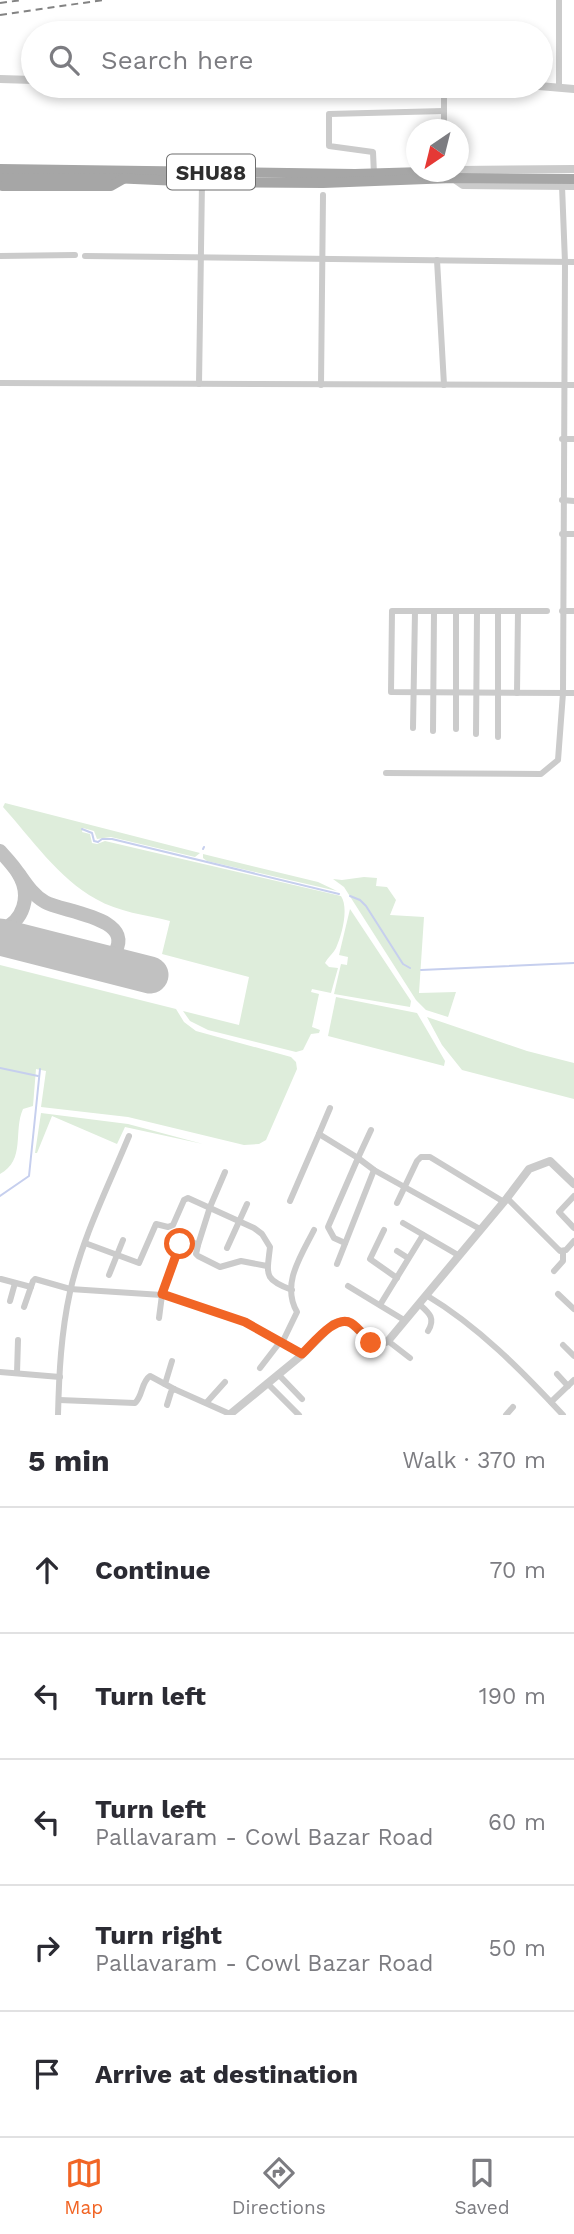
<!DOCTYPE html>
<html lang="en">
<head>
<meta charset="utf-8">
<style>
  body { margin:0; font-family:"Work Sans",sans-serif; background:#f7f7f7; color:#2b2b33 }
  .compass { position:absolute; left:406px; top:119px; width:63px; height:63px; border-radius:50%; background:#fff; box-shadow:0 4px 10px #0003; rotate:215deg }
  .stop { position:absolute; width:21px; height:21px; margin:-16px; border:5px solid #f16525; border-radius:50%; background:#fff }
  .stop.end { background:#f16525; border-color:#fff; box-shadow:0 2px 7px #0008 }
  .list { margin:0; padding:0; list-style:none }
  h2 { display:flex; justify-content:space-between; align-items:center; height:91px; margin:0; padding:0 28px; font-size:30px }
  h2 small { font-size:23px; font-weight:400; color:#7c7c81 }
  .list li { display:grid; grid-template-columns:46px 1fr auto; gap:21px; align-items:center; box-sizing:border-box; height:126px; padding:0 28px; border-top:2px solid #e1e1e2 }
  .list b { display:block; font-size:26px; white-space:nowrap }
  .list p { margin:0; font-size:23px; white-space:nowrap; color:#7c7c81 }
  .list em { font-size:23px; font-style:normal; color:#7c7c81 }
  .icon { flex:none; width:38px; height:38px; fill:none; stroke:currentColor; stroke-width:2; stroke-linecap:round; stroke-linejoin:round }
  .map { position:relative; flex:none; width:574px; height:1415px; overflow:hidden }
  .search { position:absolute; background:#fff; box-shadow:0 4px 10px #0003; left:21px; right:21px; top:21px; height:77px; display:flex; align-items:center; gap:18px; box-sizing:border-box; padding:0 24px; border-radius:38px; color:#7c7c81; font-size:26px }
  .sheet { height:721px; background:#fff }
  nav { display:flex; justify-content:space-around; align-items:center; box-sizing:border-box; height:98px; border-top:2px solid #e1e1e2; background:#fff; font-size:19px; color:#7c7c81 }
  nav a { display:grid; justify-items:center; gap:4px }
  nav .on { color:#f16525 }
  .map>svg:first-child { display:block }
  .green { fill:#deeddb }
  .lines { fill:none; stroke-linecap:round; stroke-linejoin:round }
  .stream { stroke:#c6cfee; stroke-width:2 }
  .taxiway { stroke:#c1c1c1; stroke-width:14 }
  .runway { stroke:#c1c1c1; stroke-width:37 }
  .minor { stroke:#cbcbcb; stroke-width:6 }
  .tertiary { stroke:#cbcbcb; stroke-width:8 }
  .primary { stroke:#a6a6a6; stroke-width:10 }
  .rail { stroke:#838383; stroke-width:2; stroke-dasharray:7 5; stroke-linecap:butt }
  .route { stroke:#f16525; stroke-width:9 }
  .labels { text-anchor:middle; dominant-baseline:central; stroke-width:7; stroke-linejoin:round; paint-order:stroke }
  .shield { fill:#fff; stroke:#6d6d6d; stroke-width:2 }
  .shield-label { font-size:21px; font-weight:bold; fill:#2e2e2e }
</style>
</head>
<body>
<div class="map">
<svg width="574" height="1415" viewBox="0 0 574 1415">
  <rect width="100%" height="100%" fill="#fff"/>
  <g class="green">
    <path d="M5 803 200 853 195 857 111 837 97 839 94 831 83 828 82 832 90 834 92 843 97 844 105 841 341 896C349 908 342 935 336 948 333 954 328 957 325 963L329 967 338 968 331 993 312 989 311 992 319 994 312 1027 320 1030 319 1033 311 1034 303 1050 296 1052 208 1030 190 1021 183 1011 239 1025 249 977 162 954 170 921C146 915 118 912 96 899 59 879 31 838 3 807Z"/>
    <path d="M203 854 318 882 337 891 207 861 203 858Z"/>
    <path d="M364 877 377 878 376 886 387 887 396 900 390 915 424 917 419 993 456 992 448 1017 426 1010 416 1000 344 887 333 879 342 880Z"/>
    <path d="M350 909 411 1001 410 1007 334 994 341 964 347 965 348 957 339 955Z"/>
    <path d="M0 965 176 1009 184 1022 196 1031 291 1057 296 1062 297 1069 266 1140 259 1144 244 1145 128 1117 41 1107 46 1071 36 1069 33 1106 23 1109C13 1131 26 1160 0 1174Z"/>
    <path d="M336 997 417 1013 445 1061 444 1066 328 1036Z"/>
    <path d="M427 1017 527 1051 574 1063V1099L462 1070 442 1045Z"/>
    <path d="M41 1113 128 1124 203 1144 125 1127 117 1144 52 1116 37 1153H35Z"/>
  </g>
  <g class="lines">
    <g class="stream">
      <path d="M82 829 92 833 94 841 98 842 102 839H112L339 894"/>
      <path d="M203 849 204 847"/>
      <path d="M350 896 360 900 366 906 403 964 410 968"/>
      <path d="M421 970 574 963"/>
      <path d="M0 1068 38 1076"/>
      <path d="M0 1196 29 1176 40 1069"/>
    </g>
    <g class="taxiway">
      <path d="M0 851C6 858 13 865 18 873 32 895 24 922 0 930"/>
      <path d="M19 874C26 884 33 895 45 902 62 912 135 917 115 952 111 959 104 961 96 962"/>
    </g>
    <path class="runway" d="M0 937 150 975"/>
    <g class="minor">
      <path d="M559 0V86"/>
      <path d="M444 86V130"/>
      <path d="M374 174 373 152 329 146V114L444 111"/>
      <path d="M0 256 75 255"/>
      <path d="M85 256 574 262"/>
      <path d="M437 260 444 385"/>
      <path d="M0 383 574 385"/>
      <path d="M199 384 202 182"/>
      <path d="M321 385 323 195"/>
      <path d="M562 439H574"/>
      <path d="M562 500 574 501"/>
      <path d="M562 534H574"/>
      <path d="M547 611H392L391 692 574 693"/>
      <path d="M562 611H574"/>
      <path d="M456 612V729"/>
      <path d="M517 693 518 611"/>
      <path d="M413 728 415 611"/>
      <path d="M433 731 434 612"/>
      <path d="M476 734 477 612"/>
      <path d="M498 737V611"/>
      <path d="M386 773 541 774 558 760 563 693 565 262 562 186"/>
      <path d="M330 1108 319 1134 358 1158 371 1130"/>
      <path d="M574 1196 559 1212 574 1228"/>
      <path d="M507 1198 560 1251 566 1250 574 1241"/>
      <path d="M290 1201 319 1134"/>
      <path d="M397 1203 417 1161 421 1157H430L504 1202"/>
      <path d="M403 1223 458 1255"/>
      <path d="M384 1230 370 1259 397 1278"/>
      <path d="M85 1243 139 1263 156 1224 168 1227 173 1225 184 1200 188 1198 254 1228 262 1234 270 1247C267 1275 263 1279 292 1290"/>
      <path d="M345 1243 334 1238 328 1227 358 1158 374 1170 480 1229"/>
      <path d="M198 1245 210 1207 225 1172"/>
      <path d="M227 1248 247 1204"/>
      <path d="M397 1251 408 1258"/>
      <path d="M337 1264 374 1170"/>
      <path d="M554 1271 563 1261V1252"/>
      <path d="M109 1275 123 1240"/>
      <path d="M1 1279 31 1287"/>
      <path d="M348 1286 404 1320"/>
      <path d="M558 1294 574 1309"/>
      <path d="M426 1295C478 1326 522 1371 563 1415"/>
      <path d="M10 1301 15 1283"/>
      <path d="M419 1304C429 1313 436 1318 428 1331"/>
      <path d="M380 1305 423 1235"/>
      <path d="M24 1307 33 1281 35 1279 70 1289 162 1295 245 1322 302 1355"/>
      <path d="M159 1318 162 1295 183 1240H189L198 1245 196 1254 198 1256 220 1267 241 1261 267 1266"/>
      <path d="M388 1341 410 1358"/>
      <path d="M282 1343 297 1312C281 1284 301 1256 314 1230"/>
      <path d="M563 1345 574 1356"/>
      <path d="M260 1368 280 1342"/>
      <path d="M0 1372 60 1377"/>
      <path d="M17 1373 18 1340"/>
      <path d="M278 1374 302 1399"/>
      <path d="M557 1374 568 1386"/>
      <path d="M267 1383 299 1415"/>
      <path d="M165 1384 172 1361"/>
      <path d="M59 1400 135 1403C143 1396 141 1382 150 1376L174 1389"/>
      <path d="M207 1402 225 1382"/>
      <path d="M551 1402 574 1380"/>
      <path d="M167 1405 171 1392 174 1389 230 1414"/>
      <path d="M58 1415C59 1374 61 1333 70 1292 82 1238 108 1187 129 1136"/>
      <path d="M506 1415 513 1407"/>
    </g>
    <g class="tertiary">
      <path d="M0 79 33 80"/>
      <path d="M539 86 574 89"/>
      <path d="M458 170 574 169"/>
      <path d="M453 178 463 185 574 186"/>
      <path d="M229 1415 302 1355 333 1324 347 1321 351 1323 375 1346 388 1341 507 1198 529 1169 550 1161 574 1184"/>
    </g>
    <g class="primary">
      <path d="M0 169 355 174 423 172"/>
      <path d="M0 179 112 178 202 182 323 183 452 178 574 179"/>
      <path d="M2 186H111L125 178"/>
    </g>
    <g class="rail">
      <path d="M0 3 22 0"/>
      <path d="M0 15 103 0"/>
    </g>
  </g>
  <g class="lines">
    <path class="route" d="M180 1244 162 1294 245 1322 302 1354C312 1345 335 1314 351 1323 358 1327 365 1337 371 1343"/>
  </g>
  <g class="labels">
    <rect class="shield" x="167" y="154.5" width="88" height="35" rx="5"/>
    <g class="shield-label">
      <text x="211" y="172">SHU88</text>
    </g>
  </g>
</svg>
<svg class="compass" viewBox="-18 -18 36 36"><path d="M0-13l5 13h-10z" fill="#e53935"/><path d="M0 13l5-13h-10z" fill="#7c7c81"/></svg>
<div class="stop" style="left:180px;top:1244px"></div>
<div class="stop end" style="left:371px;top:1343px"></div>
<div class="search"><svg class="icon" aria-label="search" viewBox="0 0 24 24"><circle cx="10" cy="10" r="6"/><path d="M15 15l6 6"/></svg>Search here</div>
</div>
<section class="sheet">
<h2>5 min<small>Walk · 370 m</small></h2>
<ul class="list">
<li><svg class="icon" aria-label="ahead" viewBox="0 0 24 24"><path d="M12 20V5M6 11l6-6 6 6"/></svg><div><b>Continue</b></div><em>70 m</em></li>
<li><svg class="icon" aria-label="left" viewBox="0 0 24 24"><path d="M17 20v-9H6M10 6l-5 5 5 5"/></svg><div><b>Turn left</b></div><em>190 m</em></li>
<li><svg class="icon" aria-label="left" viewBox="0 0 24 24"><path d="M17 20v-9H6M10 6l-5 5 5 5"/></svg><div><b>Turn left</b><p>Pallavaram - Cowl Bazar Road</p></div><em>60 m</em></li>
<li><svg class="icon" aria-label="right" viewBox="0 0 24 24"><path d="M7 20v-9h11M14 6l5 5-5 5"/></svg><div><b>Turn right</b><p>Pallavaram - Cowl Bazar Road</p></div><em>50 m</em></li>
<li><svg class="icon" aria-label="arrive" viewBox="0 0 24 24"><path d="M6 21V4h12l-3 4 3 4H6"/></svg><div><b>Arrive at destination</b></div></li>
</ul>
</section>
<nav>
<a class="on"><svg class="icon" aria-label="map" viewBox="0 0 24 24"><path d="M3 6l6-2 6 2 6-2v14l-6 2-6-2-6 2zM9 4v14M15 6v14"/></svg>Map</a>
<a><svg class="icon" aria-label="directions" viewBox="0 0 24 24"><path d="M12 3l9 9-9 9-9-9zM9 14v-3h6M13 9l2 2-2 2"/></svg>Directions</a>
<a><svg class="icon" aria-label="saved" viewBox="0 0 24 24"><path d="M7 4h10v16l-5-4-5 4z"/></svg>Saved</a>
</nav>
</body>
</html>
